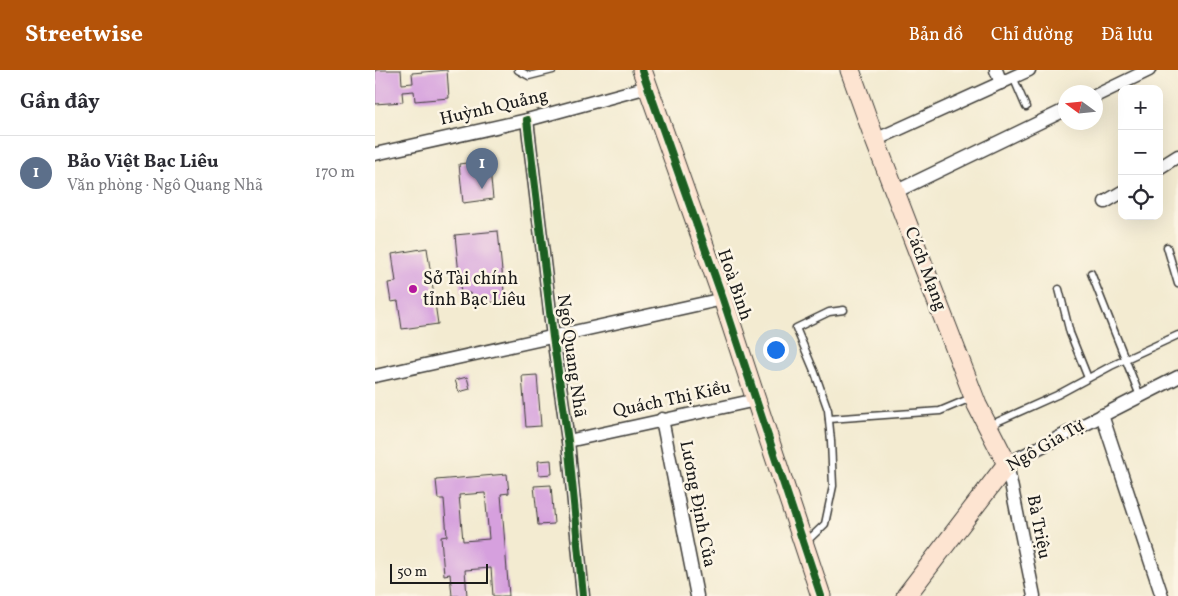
<!DOCTYPE html>
<html lang="vi">
<head>
<meta charset="utf-8">
<style>
  body { margin:0; font-family:Vollkorn,serif; background:#f2f2f3; color:#2b2b33 }
  .controls { position:absolute; right:15px; top:15px; display:grid; overflow:hidden; border-radius:10px; box-shadow:0 5px 20px #0002 }
  .controls button { width:45px; height:45px; display:grid; place-items:center; padding:0; border:0; border-bottom:1px solid #e1e1e2; background:#fff; color:#2b2b33; font:25px sans-serif }
  .compass { position:absolute; left:683px; top:15px; width:45px; height:45px; border-radius:50%; background:#fff; box-shadow:0 5px 20px #0002; rotate:285deg }
  .scale { position:absolute; left:15px; bottom:12px; width:98px; box-sizing:border-box; padding-left:5px; border:2px solid #1c1c1c; border-top:0; font-size:14px; line-height:18px; white-space:nowrap; color:#1c1c1c; -webkit-text-stroke:4px #fcf5e5; paint-order:stroke }
  .you { position:absolute; left:400px; top:279px; width:18px; height:18px; margin:-12px; border:4px solid #fff; border-radius:50%; background:#1a73e8; box-shadow:0 0 0 8px #1a73e833 }
  .badge { display:grid; place-items:center; width:32px; height:32px; border-radius:50%; background:#b45309; color:#fff; font-size:16px; font-weight:700 }
  .pin { position:absolute; translate:-50% -41px; filter:drop-shadow(0 1px 2px #0008) }
  .pin::after { content:''; position:absolute; top:26px; width:18px; height:15px; background:inherit; clip-path:polygon(0 0,100% 0,50% 100%) }
  .list { margin:0; padding:0; list-style:none }
  h2 { display:flex; justify-content:space-between; align-items:center; height:65px; margin:0; padding:0 20px; font-size:21px }
  h2 small { font-size:16px; font-weight:400; color:#7c7c81 }
  .list li { display:grid; grid-template-columns:32px 1fr auto; gap:15px; align-items:center; box-sizing:border-box; height:75px; padding:0 20px; border-top:1px solid #e1e1e2 }
  .list b { display:block; font-size:19px; white-space:nowrap }
  .list p { margin:0; font-size:16px; white-space:nowrap; color:#7c7c81 }
  .list em { font-size:16px; font-style:normal; color:#7c7c81 }
  .icon { flex:none; width:28px; height:28px; fill:none; stroke:currentColor; stroke-width:2; stroke-linecap:round; stroke-linejoin:round }
  .map { position:relative; flex:none; width:803px; height:526px; overflow:hidden }
  header { display:flex; align-items:center; gap:30px; box-sizing:border-box; height:70px; padding:0 25px; background:#b45309; color:#fff }
  header strong { font-size:24px }
  nav { display:flex; gap:28px; margin-inline-start:auto; font-size:18px }
  main { display:flex }
  aside { flex:1; background:#fff }
  .map>svg:first-child { display:block }
  .building { fill:#d6a0de; fill-rule:evenodd }
  .lines { fill:none; stroke-linecap:round; stroke-linejoin:round }
  .lane-casing { stroke:#3c3b37; stroke-width:9 }
  .street-casing { stroke:#3c3b37; stroke-width:15 }
  .secondary-casing { stroke:#3c3b37; stroke-width:21 }
  .lane { stroke:#fff; stroke-width:6 }
  .street { stroke:#fff; stroke-width:12 }
  .secondary { stroke:#fde4d1; stroke-width:19 }
  .cycleway-casing { stroke:#fcf5e5; stroke-width:11 }
  .cycleway { stroke:#1b5e20; stroke-width:8 }
  .poi-dot { fill:#b5179e; stroke:#fcf5e5; stroke-width:2 }
  .labels { text-anchor:middle; dominant-baseline:central; stroke-width:5; stroke-linejoin:round; paint-order:stroke }
  .street-label { font-size:18px; fill:#1c1c1c; stroke:#fcf5e5 }
  .poi-label { font-size:18px; fill:#1c1c1c; stroke:#fcf5e5; text-anchor:start }
</style>
</head>
<body>
<header>
<strong>Streetwise</strong>
<nav><a>Bản đồ</a><a>Chỉ đường</a><a>Đã lưu</a></nav>
</header>
<main>
<aside>
<h2>Gần đây<small></small></h2>
<ul class="list">
<li><span class="badge" style="background:#5c6f8a">1</span><div><b>Bảo Việt Bạc Liêu</b><p>Văn phòng · Ngô Quang Nhã</p></div><em>170 m</em></li>
</ul>
</aside>
<div class="map">
<svg width="803" height="526" viewBox="0 0 803 526">
  <rect width="100%" height="100%" fill="#fcf5e5"/>
  <filter id="ink" filterUnits="userSpaceOnUse"><feTurbulence type="fractalNoise" baseFrequency=".02" numOctaves="2"/><feDisplacementMap in="SourceGraphic" scale="10" xChannelSelector="R" yChannelSelector="G"/><feConvolveMatrix kernelMatrix="1 2 1 2 8 2 1 2 1" color-interpolation-filters="sRGB"/></filter>
  <filter id="wash" filterUnits="userSpaceOnUse"><feTurbulence type="fractalNoise" baseFrequency=".0096" numOctaves="4" result="noise"/><feDisplacementMap in="SourceGraphic" scale="20" xChannelSelector="R" yChannelSelector="G"/><feGaussianBlur stdDeviation="1.12" result="paint"/><feColorMatrix in="noise" values="0 0 0 0 0 0 0 0 0 0 0 0 0 0 0 0 0 1.4 0 .05"/><feComposite in="paint" operator="in"/></filter>
  <g filter="url(#wash)">
    <rect width="100%" height="100%" fill="#f3ebd1"/>
    <g id="blocks">
      <g class="building">
        <path d="M0 0H26L27 14 38 13 37 3 72 0 74 28 40 31 39 21 27 22 28 32 0 34Z"/>
        <path d="M114 90 118 129 88 133 84 94Z"/>
        <path d="M123 161 130 231 97 234 95 223 86 224 80 165Z"/>
        <path d="M52 178 63 254 27 259 23 231 16 232 13 213 21 212 17 184Z"/>
        <path d="M162 305 166 356 151 357 147 306Z"/>
        <path d="M92 307 95 319 84 322 80 310Z"/>
        <path d="M176 390 177 404 164 405 163 391Z"/>
        <path d="M132 404 134 423 126 424 134 526H118L116 498 90 500 92 526H77L75 504 69 505 66 467 72 466 69 429H63L61 410ZM110 423 114 469 88 471 84 425Z"/>
        <path d="M176 415 179 454 163 455 159 416Z"/>
      </g>
    </g>
  </g>
  <g filter="url(#ink)">
    <use href="#blocks" fill-opacity="0" stroke="#3c3b37" stroke-width="1"/>
    <g class="lines">
      <g class="lane-casing">
        <g id="lane">
          <path d="M143 0 154 6 178 0"/>
          <path d="M638 7 651 37"/>
          <path d="M792 177 803 214"/>
          <path d="M716 203 765 326"/>
          <path d="M684 219 695 263 713 308"/>
          <path d="M454 349 565 341 596 328"/>
          <path d="M615 355 682 325 736 296 803 265"/>
          <path d="M431 472 450 454 458 416 456 371 453 340 440 303 421 258 454 242 469 240"/>
        </g>
      </g>
      <g class="street-casing">
        <g id="street">
          <path d="M621 0 626 13"/>
          <path d="M720 26 774 0"/>
          <path d="M152 50 178 267 193 371 208 526"/>
          <path d="M500 70 654 0"/>
          <path d="M0 84 152 50 273 17"/>
          <path d="M784 98 803 86"/>
          <path d="M520 122 690 40"/>
          <path d="M730 132 747 122"/>
          <path d="M0 306 348 229"/>
          <path d="M727 345 787 526"/>
          <path d="M287 349 322 526"/>
          <path d="M193 371 381 330"/>
          <path d="M659 526 632 394 803 307"/>
        </g>
      </g>
      <g class="secondary-casing">
        <g id="secondary">
          <path d="M267 0 348 229 381 330 446 526"/>
          <path d="M475 0 500 70 602 335 632 394 531 526"/>
        </g>
      </g>
      <use href="#lane" class="lane"/>
      <use href="#street" class="street"/>
      <use href="#secondary" class="secondary"/>
      <g class="cycleway-casing">
        <g id="cycleway">
          <path d="M267 0 348 229 381 330 446 526"/>
          <path d="M152 50 178 267 193 371 208 526"/>
        </g>
      </g>
      <use href="#cycleway" class="cycleway"/>
    </g>
  </g>
  <circle class="poi-dot" cx="38" cy="219" r="5"/>
  <g class="labels">
    <g class="street-label">
      <text transform="translate(119 38) rotate(-13)">Huỳnh Quảng</text>
      <text transform="translate(550 199) rotate(69)">Cách Mạng</text>
      <text transform="translate(359 215) rotate(71)">Hoà Bình</text>
      <text transform="translate(196 286) rotate(82)">Ngô Quang Nhã</text>
      <text transform="translate(297 330) rotate(-12)">Quách Thị Kiều</text>
      <text transform="translate(671 376) rotate(-30)">Ngô Gia Tự</text>
      <text transform="translate(322 434) rotate(79)">Lương Định Của</text>
      <text transform="translate(663 457) rotate(79)">Bà Triệu</text>
    </g>
    <g class="poi-label">
      <text x="48" y="209">Sở Tài chính<tspan x="48" dy="21">tỉnh Bạc Liêu</tspan></text>
    </g>
  </g>
</svg>
<div class="controls">
<button>+</button>
<button>−</button>
<button><svg class="icon" aria-label="locate" viewBox="0 0 24 24"><circle cx="12" cy="12" r="6"/><path d="M12 2v4M12 18v4M2 12h4M18 12h4"/></svg></button>
</div>
<svg class="compass" viewBox="-18 -18 36 36"><path d="M0-13l5 13h-10z" fill="#e53935"/><path d="M0 13l5-13h-10z" fill="#7c7c81"/></svg>
<div class="scale">50 m</div>
<div class="you"></div>
<div class="pin badge" style="left:107px;top:119px;background:#5c6f8a">1</div>
</div>
</main>
</body>
</html>
